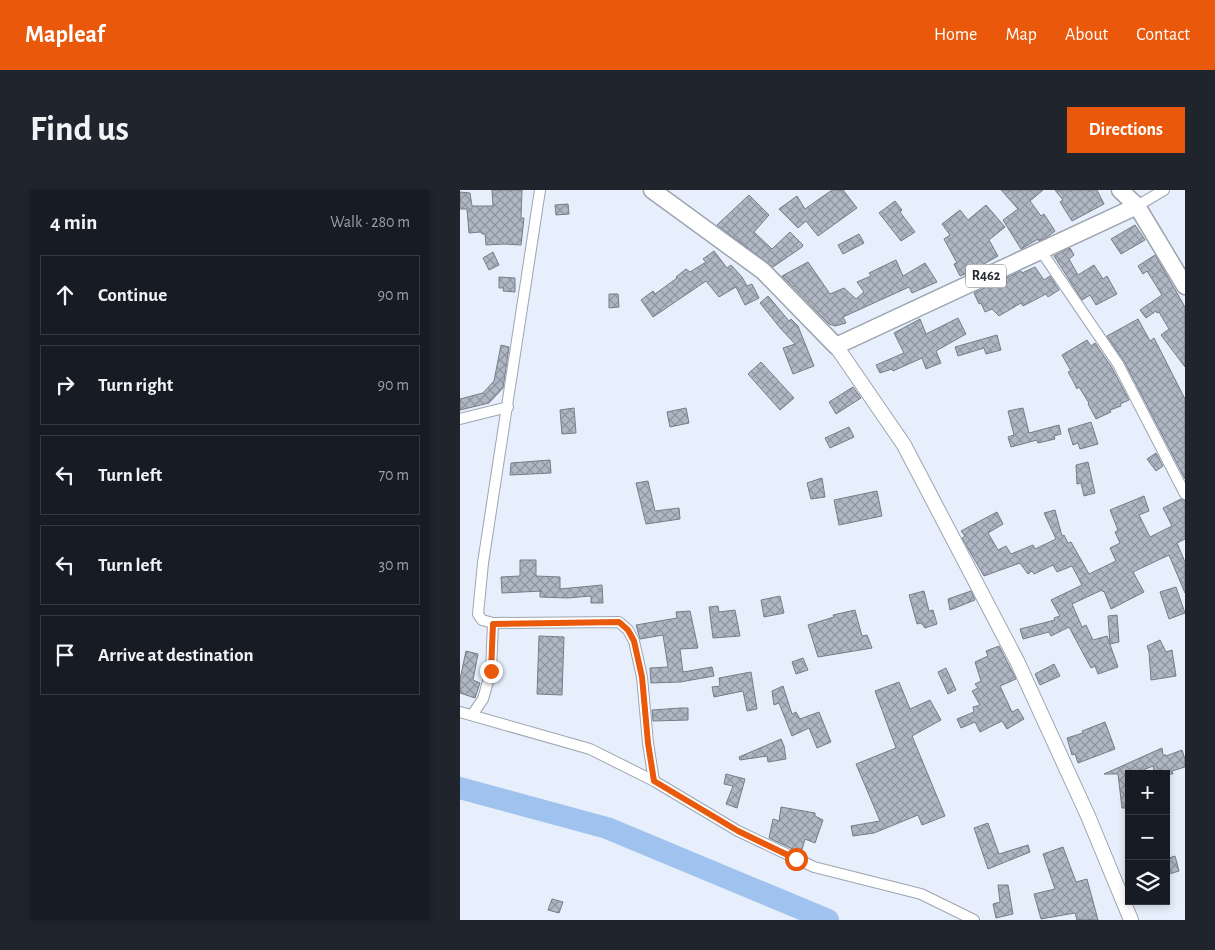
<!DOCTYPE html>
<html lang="en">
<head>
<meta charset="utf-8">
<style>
  body { margin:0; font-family:"Alegreya Sans",sans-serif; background:#20242c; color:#f1f3f6 }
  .controls { position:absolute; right:15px; bottom:15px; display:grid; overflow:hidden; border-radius:0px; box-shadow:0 2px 8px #0003 }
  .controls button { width:45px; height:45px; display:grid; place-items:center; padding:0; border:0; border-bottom:1px solid #363941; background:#171b24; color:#f1f3f6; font:25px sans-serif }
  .stop { position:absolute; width:15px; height:15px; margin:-11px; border:4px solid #ea580c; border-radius:50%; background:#fff }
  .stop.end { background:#ea580c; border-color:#fff; box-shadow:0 1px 5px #0008 }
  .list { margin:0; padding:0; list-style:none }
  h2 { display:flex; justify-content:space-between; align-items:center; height:65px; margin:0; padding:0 20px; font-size:21px }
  h2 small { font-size:16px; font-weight:400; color:#9ea1a6 }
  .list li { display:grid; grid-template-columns:32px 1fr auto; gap:15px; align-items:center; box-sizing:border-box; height:80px; margin:0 10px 10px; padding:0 10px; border:1px solid #363941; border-radius:0px }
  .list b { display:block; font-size:19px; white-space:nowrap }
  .list em { font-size:16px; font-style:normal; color:#9ea1a6 }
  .icon { flex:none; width:28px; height:28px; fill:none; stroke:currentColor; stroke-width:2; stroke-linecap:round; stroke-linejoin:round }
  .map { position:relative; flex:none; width:725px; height:730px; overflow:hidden; border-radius:0px }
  header { display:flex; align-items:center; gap:30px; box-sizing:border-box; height:70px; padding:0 25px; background:#ea580c; color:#fff }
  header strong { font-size:24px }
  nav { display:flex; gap:28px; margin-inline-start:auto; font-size:18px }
  .intro { display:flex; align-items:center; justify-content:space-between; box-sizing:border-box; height:120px; padding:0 30px }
  h1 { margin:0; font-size:35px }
  .button { padding:12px 22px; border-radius:0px; background:#ea580c; color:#fff; font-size:18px; font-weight:700 }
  main { display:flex; gap:30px; padding:0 30px }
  aside { flex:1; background:#171b24; border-radius:0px; box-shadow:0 2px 8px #0003 }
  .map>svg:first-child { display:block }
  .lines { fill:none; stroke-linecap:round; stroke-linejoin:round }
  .river { stroke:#a0c2ee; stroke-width:22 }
  .building { fill:url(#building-cross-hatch); stroke:#757e88 }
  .minor-casing { stroke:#9ca5b0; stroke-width:12 }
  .tertiary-casing { stroke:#9ca5b0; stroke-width:16 }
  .primary-casing { stroke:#9ca5b0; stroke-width:19 }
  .minor { stroke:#fff; stroke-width:10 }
  .tertiary { stroke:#fff; stroke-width:14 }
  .primary { stroke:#fff; stroke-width:16 }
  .route { stroke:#ea580c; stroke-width:6 }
  .labels { text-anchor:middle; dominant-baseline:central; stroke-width:5; stroke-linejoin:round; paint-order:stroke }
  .shield { fill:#fff; stroke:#6a6d70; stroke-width:1 }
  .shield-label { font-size:14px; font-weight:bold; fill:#2a2e32 }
</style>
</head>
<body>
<header>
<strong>Mapleaf</strong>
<nav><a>Home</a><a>Map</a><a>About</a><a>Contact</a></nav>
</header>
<div class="intro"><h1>Find us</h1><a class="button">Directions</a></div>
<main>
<aside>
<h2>4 min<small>Walk · 280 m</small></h2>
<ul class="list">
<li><svg class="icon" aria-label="ahead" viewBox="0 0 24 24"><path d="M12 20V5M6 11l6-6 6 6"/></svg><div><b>Continue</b></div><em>90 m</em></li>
<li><svg class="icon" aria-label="right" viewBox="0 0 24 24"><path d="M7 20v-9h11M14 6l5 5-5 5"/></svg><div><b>Turn right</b></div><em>90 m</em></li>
<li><svg class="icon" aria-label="left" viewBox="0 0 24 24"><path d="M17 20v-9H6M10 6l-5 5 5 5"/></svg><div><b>Turn left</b></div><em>70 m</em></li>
<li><svg class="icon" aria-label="left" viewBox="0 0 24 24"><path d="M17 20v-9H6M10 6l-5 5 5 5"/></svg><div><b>Turn left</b></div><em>30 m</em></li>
<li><svg class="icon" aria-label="arrive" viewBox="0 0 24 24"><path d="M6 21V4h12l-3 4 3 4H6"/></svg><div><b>Arrive at destination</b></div></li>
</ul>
</aside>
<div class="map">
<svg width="725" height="730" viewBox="0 0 725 730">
  <defs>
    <pattern id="building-cross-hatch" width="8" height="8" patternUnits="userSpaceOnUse" patternTransform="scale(1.25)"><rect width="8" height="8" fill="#aeb7c3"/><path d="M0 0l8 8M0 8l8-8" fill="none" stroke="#8e959f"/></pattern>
  </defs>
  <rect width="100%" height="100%" fill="#e6effb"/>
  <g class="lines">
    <path class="river" d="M0 598 147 638 368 730"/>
  </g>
  <g class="building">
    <path d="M32 0H62L61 28H64L61 55 44 54 26 55 25 44H22L21 42 9 43 7 19H0V2L10 3 12 16H33Z"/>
    <path d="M372 0H383L397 18 358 46 346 31 338 38 319 19 337 6 345 19Z"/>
    <path d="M541 0H583L570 11 581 26 584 24 595 41 586 48 579 51 578 49 561 59 543 30 558 19Z"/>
    <path d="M595 0H637L644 14 612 31 600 12 603 10Z"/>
    <path d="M289 5 309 25 294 42 312 59 330 42 343 55 342 57 313 77 257 35Z"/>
    <path d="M435 11 442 20 440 22 455 42 441 51 419 23Z"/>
    <path d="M108 14 109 24 96 25 95 15Z"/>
    <path d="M526 15 545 37 529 50 538 66 510 82 500 86 494 74 497 73 484 49 490 45 482 34 500 20 508 30Z"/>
    <path d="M675 35 685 50 661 64 651 49Z"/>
    <path d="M399 44 404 53 383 64 378 55Z"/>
    <path d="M610 58 614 65 609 69 618 85 634 75 643 89 647 86 657 104 636 115 630 105 622 110 594 66Z"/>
    <path d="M254 61 267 78 271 75 282 87 287 96 292 94 299 108 285 115 276 97 259 107 246 91 193 127 181 110 193 101 195 104 217 88 216 87 226 79 230 82 246 72 243 69Z"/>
    <path d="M33 62 39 75 29 80 23 68Z"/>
    <path d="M695 65 725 117V177L701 145 709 139 699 122 697 123 696 121 686 128 680 120 702 105 687 81 683 84 678 76Z"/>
    <path d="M436 70 443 86 465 73 477 92 452 103 449 97 383 127 386 133 375 136 369 134 322 86 348 72 370 104 384 98 396 109 404 102 397 92 411 86 409 83Z"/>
    <path d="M575 77 584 90 590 86 599 100 588 107 586 104 563 116 561 113 539 126 532 119 525 122 521 113 519 114 514 103 561 81 562 83Z"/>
    <path d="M39 87 55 88V102L43 101 44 98H39Z"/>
    <path d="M149 104H158L159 117 149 118Z"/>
    <path d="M308 106 329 131 331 129 338 136 354 176 333 184 323 158 335 154 321 139 300 113Z"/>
    <path d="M498 128 506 144 476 161 481 173 466 179 462 168 433 181 432 179 420 183 416 175 444 163 434 143 460 129 466 144Z"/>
    <path d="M678 129 690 151 694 148 725 209V289L664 171 647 146Z"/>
    <path d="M537 145 541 160 526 164 524 158 498 166 495 157Z"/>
    <path d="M627 150 631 156 635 153 652 178 669 210 660 214 661 216 650 220 651 222 636 229 628 214 629 213 619 197 617 199 612 189 608 182 611 181 602 165Z"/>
    <path d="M41 155 49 157 43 198 29 213 0 220V209L23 203 34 191Z"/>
    <path d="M301 172 334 208 320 220 288 184Z"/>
    <path d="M393 197 401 208 376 224 369 212Z"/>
    <path d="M114 218 116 243 102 244 100 220Z"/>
    <path d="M226 218 229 233 210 237 207 222Z"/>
    <path d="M563 218 569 243 599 235 601 244 594 246 595 249 578 253 577 250 551 257 548 247 554 245 548 221Z"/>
    <path d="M631 232 638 254 620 259 618 253 613 255 608 239Z"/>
    <path d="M389 237 394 247 370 258 365 248Z"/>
    <path d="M696 263 703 276 696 281 687 269Z"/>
    <path d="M90 270 91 283 50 285 51 273Z"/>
    <path d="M628 272 635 303 624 306 621 293 617 294 616 275Z"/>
    <path d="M362 288 365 307 351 309 347 293Z"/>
    <path d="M188 291 195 321 219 318 220 329 186 334 176 293Z"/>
    <path d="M417 301 422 326 379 335 374 310Z"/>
    <path d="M684 306 689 321 679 325 690 347 712 336 703 318 721 309 725 311V349L717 353 725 372V403L709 365 673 382 684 402 651 419 644 401 643 402 642 400 612 414 622 437 626 435 633 450 647 446 658 477 638 484 635 476 631 478 609 437 591 446 589 442 563 449 560 439 595 430 594 428 600 426 591 410 622 395 612 376 597 382 593 375 574 384 572 381 568 384 560 373 524 386 502 348 505 346 501 341 537 322 543 334 528 343 538 360 546 356 551 364 573 355 575 359 596 349 584 323 595 320 602 346 604 345 608 353 611 352 629 384 656 371 650 358 660 353 655 342 658 340 650 320Z"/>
    <path d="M60 370H76V386L100 387V399L142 395 143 413H131V406L108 408 80 407V401H82L42 403 41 387 60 386Z"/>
    <path d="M716 397 725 423 709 429 700 402Z"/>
    <path d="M464 401 469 421 473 420 477 434 465 438 461 433 457 434 449 405Z"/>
    <path d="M511 401 515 410 490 420 488 409Z"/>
    <path d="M320 406 324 423 304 427 301 410Z"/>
    <path d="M258 416 259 422 275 420 280 446 253 448 249 417Z"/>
    <path d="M395 420 402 446 407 445 412 458 358 467 348 435 374 427 373 425Z"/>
    <path d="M230 421 238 458 220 459 223 482 252 477 254 486 220 492 191 493 190 478 208 477 203 445 180 449 176 435 217 428 216 422Z"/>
    <path d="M657 425 659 452 650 454 648 426Z"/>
    <path d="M79 446 104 447 102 505 77 504Z"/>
    <path d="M700 450 706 462 712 460 716 486 691 490 689 462 687 456Z"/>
    <path d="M539 456 556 489 540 496 552 522 558 519 564 529 547 539 542 531 520 542 515 532 501 538 497 529 514 522 513 517 520 515 512 501 518 498 515 494 521 491 515 472 528 466 526 461Z"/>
    <path d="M6 461 18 464 13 490 20 493 15 508 0 503V489Z"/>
    <path d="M343 468 348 480 336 484 332 472Z"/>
    <path d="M594 474 600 486 580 495 575 484Z"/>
    <path d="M486 478 496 500 488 504 478 482Z"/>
    <path d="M291 482 297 519 287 521 283 501 254 507 252 497 260 496 259 488Z"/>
    <path d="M439 492 450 519 470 510 481 530 452 546 485 626 462 635 458 625 414 643 393 646 391 636 420 631 396 574 436 558 415 501Z"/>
    <path d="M323 496 332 524 336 522 340 529 359 522 371 552 357 558 349 538 332 546 319 513 314 515 312 501Z"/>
    <path d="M221 518H228V530L193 531 192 520Z"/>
    <path d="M645 532 655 559 618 573 615 564 612 565 607 548 623 543 622 541Z"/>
    <path d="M321 549 324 556 326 569 308 572 307 566 280 570 279 567Z"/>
    <path d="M702 558 703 565H706V566L722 560 725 569V577L712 581 713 584H695L693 576 673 584H669V618H662L658 584H644Z"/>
    <path d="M266 584 285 589 277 618 266 614 273 596 264 594Z"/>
    <path d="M321 617 355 623V626L363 630 355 653 345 649 341 663 309 648 313 629 319 631Z"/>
    <path d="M528 633 539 664 568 655 570 662 528 679 514 638Z"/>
    <path d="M603 657 616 692 627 689 638 730H617L615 723 581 729 574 704 595 699 583 664Z"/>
    <path d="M715 666 719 681 706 685V669Z"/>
    <path d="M538 695H548L553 724 536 728 533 714 540 712Z"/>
    <path d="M92 709 103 712 99 723 88 720Z"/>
  </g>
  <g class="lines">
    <g class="minor-casing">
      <g id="minor">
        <path d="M80 0 23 373 18 424 22 430 33 433 159 432 168 440 174 451 182 487 188 553 194 591"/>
        <path d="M677 16 704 0"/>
        <path d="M581 61 658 174 725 304"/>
        <path d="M0 229 48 217"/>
        <path d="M0 522 130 559 194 591 278 641 354 677 461 704 514 730"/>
        <path d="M12 525 23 509 31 481 33 433"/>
      </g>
    </g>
    <g class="tertiary-casing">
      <path id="tertiary" d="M376 156 444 255 557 471 628 626 671 730"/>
    </g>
    <g class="primary-casing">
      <g id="primary">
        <path d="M192 0 303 81 376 156 677 16"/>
        <path d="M660 0 677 16 725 96"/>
      </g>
    </g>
    <use href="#minor" class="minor"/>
    <use href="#tertiary" class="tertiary"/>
    <use href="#primary" class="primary"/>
  </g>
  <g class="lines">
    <path class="route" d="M31 481 33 434 159 432 168 440 174 451 182 487 188 553 194 591 278 641 336 669"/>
  </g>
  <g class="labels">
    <rect class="shield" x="506" y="74.5" width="40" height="23" rx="4"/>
    <g class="shield-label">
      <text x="526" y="86">R462</text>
    </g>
  </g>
</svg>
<div class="controls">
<button>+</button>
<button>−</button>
<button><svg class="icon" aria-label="layers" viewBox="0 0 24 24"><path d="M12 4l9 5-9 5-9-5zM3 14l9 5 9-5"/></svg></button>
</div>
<div class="stop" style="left:336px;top:669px"></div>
<div class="stop end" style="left:31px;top:481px"></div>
</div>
</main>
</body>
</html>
